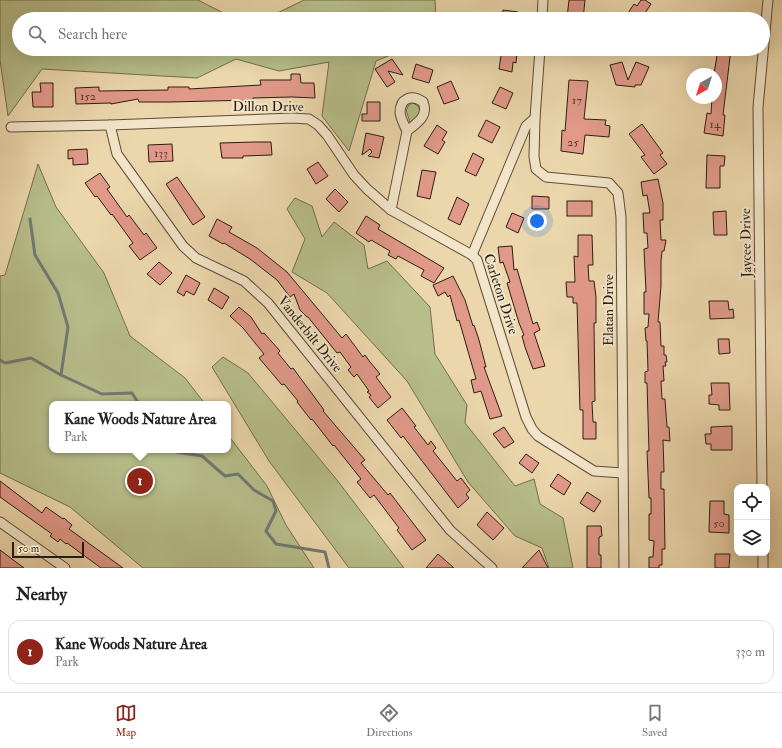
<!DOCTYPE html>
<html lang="en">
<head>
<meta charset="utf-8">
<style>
  body { margin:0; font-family:"IM FELL Double Pica",serif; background:#f2f2f2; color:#222 }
  .controls { position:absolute; right:12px; bottom:12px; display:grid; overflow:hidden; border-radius:8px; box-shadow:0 4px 16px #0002 }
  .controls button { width:36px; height:36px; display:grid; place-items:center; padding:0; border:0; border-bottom:1px solid #e0e0e0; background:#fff; color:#222; font:20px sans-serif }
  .compass { position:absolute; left:686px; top:68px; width:36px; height:36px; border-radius:50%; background:#fff; box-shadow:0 4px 16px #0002; rotate:219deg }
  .scale { position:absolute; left:12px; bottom:10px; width:72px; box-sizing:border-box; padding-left:4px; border:2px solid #2c1d13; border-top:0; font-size:11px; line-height:14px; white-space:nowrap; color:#2c1d13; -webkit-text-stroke:3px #f3e5c9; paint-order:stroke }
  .you { position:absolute; left:537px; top:221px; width:14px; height:14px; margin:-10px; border:3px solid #fff; border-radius:50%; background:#1a73e8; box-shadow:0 0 0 6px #1a73e833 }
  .badge { display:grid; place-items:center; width:26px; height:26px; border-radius:50%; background:#8f2418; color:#fff; font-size:13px; font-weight:700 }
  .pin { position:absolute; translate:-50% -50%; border:2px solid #fff; box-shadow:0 1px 4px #0006 }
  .popup { position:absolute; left:49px; top:401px; width:182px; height:52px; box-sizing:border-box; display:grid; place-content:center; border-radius:8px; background:#fff; filter:drop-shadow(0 1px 3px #0005); font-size:13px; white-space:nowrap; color:#767676 }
  .popup b { font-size:15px; color:#222 }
  .popup::after { content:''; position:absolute; left:50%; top:100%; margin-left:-8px; border:8px solid transparent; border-top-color:#fff }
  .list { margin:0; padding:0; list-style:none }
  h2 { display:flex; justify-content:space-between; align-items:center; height:52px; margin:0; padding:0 16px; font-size:17px }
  h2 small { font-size:13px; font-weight:400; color:#767676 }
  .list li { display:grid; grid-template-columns:26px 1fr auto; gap:12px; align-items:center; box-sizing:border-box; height:64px; margin:0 8px 8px; padding:0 8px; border:1px solid #e0e0e0; border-radius:12px }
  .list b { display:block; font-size:15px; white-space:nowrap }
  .list p { margin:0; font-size:13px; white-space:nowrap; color:#767676 }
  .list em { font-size:13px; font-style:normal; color:#767676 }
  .icon { flex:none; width:22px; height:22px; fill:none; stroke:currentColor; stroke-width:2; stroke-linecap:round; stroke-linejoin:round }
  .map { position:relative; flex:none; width:782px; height:568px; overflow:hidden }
  .search { position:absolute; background:#fff; box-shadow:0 4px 16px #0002; left:12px; right:12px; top:12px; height:44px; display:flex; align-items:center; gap:10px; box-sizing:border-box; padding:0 14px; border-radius:22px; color:#767676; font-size:15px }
  .sheet { height:124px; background:#fff }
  nav { display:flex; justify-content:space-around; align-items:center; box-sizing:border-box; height:56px; border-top:1px solid #e0e0e0; background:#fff; font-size:11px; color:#767676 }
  nav a { display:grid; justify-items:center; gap:2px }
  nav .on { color:#8f2418 }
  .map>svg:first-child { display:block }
  .green { fill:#b7be8a; stroke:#726e4e }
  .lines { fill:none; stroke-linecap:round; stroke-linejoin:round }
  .stream { stroke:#717975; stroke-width:3 }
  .building { fill:#e19989; stroke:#2c1d13 }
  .street-casing { stroke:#5c4c39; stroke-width:11 }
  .street { stroke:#f3e5c9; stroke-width:9 }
  .labels { text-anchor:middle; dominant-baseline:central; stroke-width:4; stroke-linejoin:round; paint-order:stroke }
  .number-label { font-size:12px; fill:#593c30 }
  .street-label { font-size:14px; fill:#2c1d13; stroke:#f3e5c9 }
</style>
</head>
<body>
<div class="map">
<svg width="782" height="568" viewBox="0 0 782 568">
  <rect width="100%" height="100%" fill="#ecd7ac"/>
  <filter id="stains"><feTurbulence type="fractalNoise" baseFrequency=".005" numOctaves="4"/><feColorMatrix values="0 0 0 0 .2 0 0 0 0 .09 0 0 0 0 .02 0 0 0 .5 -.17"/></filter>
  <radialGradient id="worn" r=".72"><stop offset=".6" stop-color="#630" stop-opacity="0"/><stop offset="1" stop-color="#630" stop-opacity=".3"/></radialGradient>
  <g class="green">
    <path d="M0 0H198L235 19H19V49H405L376 61 349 151 322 116 329 62 279 71 236 59 197 78 42 69 8 116 0 60Z"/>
    <path d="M304 0H435L436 19H265Z"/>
    <path d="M413 103 418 106 420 111 418 116 412 121 410 122 406 110 409 105Z"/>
    <path d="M38 164 56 207 104 273 130 336 185 378 205 404H52V450H228V435L267 486 286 525 314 568H143L70 507 0 473V276L5 275Z"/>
    <path d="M295 198 312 206 322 237 334 222 364 245 368 269 387 261 430 307 435 354 467 405 465 423 515 486 534 479 540 504 563 518 573 568H549L542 548 515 536 468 482 407 381 327 293 292 272 305 239 287 209Z"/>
    <path d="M223 357 248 373 337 480 404 568H349L269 461 212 367Z"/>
  </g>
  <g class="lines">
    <g class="stream">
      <path d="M30 219 35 255 58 293 68 327 61 375"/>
      <path d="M0 360 5 363 31 358 61 375 102 394 132 393 139 404"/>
      <path d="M175 450 176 452 202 456 225 476 238 474 254 490 273 501 276 511 266 531 276 544 325 552 329 568"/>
    </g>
  </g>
  <g class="building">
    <path d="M569 0H585L583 19 567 18Z"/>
    <path d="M641 0H645L651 4 641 19H624L634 4 637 6Z"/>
    <path d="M503 10 518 12V19H502Z"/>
    <path d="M502 49 517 52 516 63 513 62 512 72 499 69Z"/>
    <path d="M718 49H731L723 115H725L723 136 704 133 707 113 711 114 712 98H716V74H714Z"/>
    <path d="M392 59 403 75 388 71 395 82 387 87 375 69Z"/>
    <path d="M622 62 628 80 636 62 649 67 641 85H635V87L616 85 610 65Z"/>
    <path d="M416 64 433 70 429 83 412 78Z"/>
    <path d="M291 74H300L301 83H314L315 98 292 97 253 98V100L170 102H139L138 99 111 104V103L76 104 75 88 99 87V91L168 90V87H189V89L261 85 260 80H291Z"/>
    <path d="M569 80 588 81 584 119 606 120 605 125 610 126 609 137 585 135 583 154 561 151 562 130 565 131Z"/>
    <path d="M451 81 459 99 444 104 437 87Z"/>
    <path d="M40 83H53V107H33L32 92H41Z"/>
    <path d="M500 87 513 93 506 109 492 103Z"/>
    <path d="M367 102H380V121H362V114H367Z"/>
    <path d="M486 120 500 127 492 143 478 136Z"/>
    <path d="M642 124 663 153 660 155 667 164 654 174 641 157 645 155 629 134Z"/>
    <path d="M437 125 447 132 442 140 445 142 438 154 424 146Z"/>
    <path d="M366 133 384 137 379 158 368 156 372 152 370 149 362 155Z"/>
    <path d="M255 142H271L272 155 243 156V158H222L220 143Z"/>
    <path d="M172 144 173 161 149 162 148 145Z"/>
    <path d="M87 149 88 164 73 165V158L68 159V150Z"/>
    <path d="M473 153 484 159 476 176 465 171Z"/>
    <path d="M707 155 725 156 724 166H720V188H706Z"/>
    <path d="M318 162 328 176 316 184 307 169Z"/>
    <path d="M422 170 436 172 430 199 417 196Z"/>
    <path d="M100 173 110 187 107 189 127 217 129 215 144 235 146 233 157 248 140 260 129 246 133 243 112 214 111 215 97 196 95 197 85 183Z"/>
    <path d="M177 177 205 217 193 225 166 184Z"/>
    <path d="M658 179 663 203V220H660L661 240H666L664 251H662L661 261V286L658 322H660L661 346H664V355H666L667 362H665L666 366H663L664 381H661L662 399H665L667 427H669L670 441 663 440 664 472H661V489H664L665 549H662V565H659V568H649V557H653L654 541 649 540V514H651V498H649L647 451H649L647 383H645V372L648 371 647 341H646L645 328 648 327 649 314H644V292H646L644 249 648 248 647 233H644L643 213H650L647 195 643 196 641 182Z"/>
    <path d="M335 189 348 202 339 212 326 199Z"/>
    <path d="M532 196 549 197V209H532Z"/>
    <path d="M457 197 469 204 460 225 448 219Z"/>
    <rect x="567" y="201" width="25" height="15"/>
    <path d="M726 211 727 235H714L713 212Z"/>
    <path d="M512 213 524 218 518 233 506 227Z"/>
    <path d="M366 216 380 225 378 229 444 268 434 283 421 276 424 270 398 256 396 259 388 255 390 251 371 240 369 242 356 233Z"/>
    <path d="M217 219 232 227 229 232 257 248 287 272 342 338 346 334 363 357 365 355 370 362 380 374 376 377 391 397 378 408 369 397 371 395 367 392 369 391 357 374 354 377 348 370 351 367 340 352 337 353 308 317H307L300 310 294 294 290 297 277 280 250 259 224 243 223 244 209 236Z"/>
    <path d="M578 235H592L593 265H588L589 281H594L596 297V323H594L595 401 592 402 593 422H596V439H583V410H580L577 303H573V297H567L566 282H575L574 256 578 257Z"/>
    <path d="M512 246 514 270 517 269 533 324 537 322 540 330 534 333 545 366 533 369 525 347 522 336 524 335 519 323 507 283 510 282 503 262 500 263 498 247Z"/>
    <path d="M159 262 172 273 160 285 147 274Z"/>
    <path d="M186 275 200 283 194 295 186 291 184 296 177 292Z"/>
    <path d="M453 276 465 300 473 326 474 325 479 340 486 367H484L502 416 490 419 481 391 474 393 471 380 476 379 459 320 457 321 450 295 448 297 445 292 438 296 433 285Z"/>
    <path d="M214 288 229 297 222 309 208 300Z"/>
    <path d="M709 301H728L729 310 733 309 734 318 710 319Z"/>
    <path d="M239 307 251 317 262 334 264 333 280 351 278 353 291 369 293 368 324 410 323 411 365 460 361 463 388 495 390 493 426 540 412 550 397 530 399 528 374 495 370 498 357 482 361 479 334 445 333 446 312 419 311 420 297 402 298 401 284 384 282 385 259 358 264 354 243 328 230 316Z"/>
    <path d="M718 339H729L730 353 719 354Z"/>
    <path d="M711 383H729L730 410H719V405L709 404V395H712Z"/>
    <path d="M402 408 416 426 414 427 428 445 431 441 436 448 433 451 457 481 461 478 470 490 466 494 469 498 458 508 403 436 401 438 387 420Z"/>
    <path d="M732 426V450H711V444H706L705 434H711V427Z"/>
    <path d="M504 427 514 442 504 448 493 434Z"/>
    <path d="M526 454 539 463 532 473 519 463Z"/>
    <path d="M558 474 571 483 564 495 550 486Z"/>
    <path d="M0 481 42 513 46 507 63 519 64 518 72 525 69 529 123 568H101L67 543 66 544 60 539 58 542 50 536 52 534 0 497Z"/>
    <path d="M587 492 601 501 594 512 580 503Z"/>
    <path d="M710 501H724V514L729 515V533L709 532Z"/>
    <path d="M487 512 504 528 493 540 477 525Z"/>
    <path d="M587 526H601L602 536 599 537V555H601V568H587Z"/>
    <path d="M0 550 24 568H0Z"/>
    <path d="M539 550 548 568H522Z"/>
    <path d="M438 554 454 568H426Z"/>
    <path d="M715 554H730L729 568H715Z"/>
  </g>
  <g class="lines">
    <g class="street-casing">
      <g id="street">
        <path d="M542 19 543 0"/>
        <path d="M540 49 535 118 526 126 472 255 477 260 526 417 532 429 538 436 594 471 622 473"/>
        <path d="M535 118 534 157 536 169 546 177 609 183 618 193 621 217 624 568"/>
        <path d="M110 125 117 154 183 246 196 258 244 281 268 303 450 530 492 568"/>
        <path d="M11 127 110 125 292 118 309 119 318 125 327 135 354 175 367 189 391 210 472 255"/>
        <path d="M391 210 407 131C404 125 401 119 400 113 400 98 412 94 423 102 429 116 417 123 407 131"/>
        <path d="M762 487 758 107 768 0"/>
        <path d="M0 522 65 568"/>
        <path d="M763 553V568"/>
      </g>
    </g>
    <use href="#street" class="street"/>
  </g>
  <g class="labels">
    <g class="number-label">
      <text x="88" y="96">152</text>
      <text x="577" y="100">17</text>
      <text x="715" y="124">14</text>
      <text x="573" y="142">25</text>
      <text x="161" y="153">133</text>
      <text x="719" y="523">50</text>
    </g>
    <g class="street-label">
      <text x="268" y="106">Dillon Drive</text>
      <text transform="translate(746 243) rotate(-91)">Jaycee Drive</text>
      <text transform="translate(501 294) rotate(72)">Carleton Drive</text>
      <text transform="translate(608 310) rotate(-90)">Elatan Drive</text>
      <text transform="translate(310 334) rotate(51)">Vanderbilt Drive</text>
    </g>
  </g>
  <rect width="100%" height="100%" filter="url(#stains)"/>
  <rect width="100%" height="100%" fill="url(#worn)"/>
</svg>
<div class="controls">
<button><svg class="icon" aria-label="locate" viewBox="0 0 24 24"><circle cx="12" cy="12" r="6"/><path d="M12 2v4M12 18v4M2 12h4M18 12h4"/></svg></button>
<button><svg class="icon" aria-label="layers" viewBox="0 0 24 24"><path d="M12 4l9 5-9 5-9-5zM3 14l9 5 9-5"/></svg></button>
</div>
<svg class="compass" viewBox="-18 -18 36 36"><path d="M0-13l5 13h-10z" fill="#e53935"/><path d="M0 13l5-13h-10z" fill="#767676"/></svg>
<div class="scale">50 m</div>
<div class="you"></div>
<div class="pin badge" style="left:140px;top:481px">1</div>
<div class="popup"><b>Kane Woods Nature Area</b>Park</div>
<div class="search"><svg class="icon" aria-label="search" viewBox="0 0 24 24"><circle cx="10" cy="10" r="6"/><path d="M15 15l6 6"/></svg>Search here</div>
</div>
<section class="sheet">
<h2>Nearby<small></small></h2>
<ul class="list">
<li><span class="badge">1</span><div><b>Kane Woods Nature Area</b><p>Park</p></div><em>330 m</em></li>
</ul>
</section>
<nav>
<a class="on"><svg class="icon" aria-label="map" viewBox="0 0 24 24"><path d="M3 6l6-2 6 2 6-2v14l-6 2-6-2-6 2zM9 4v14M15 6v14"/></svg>Map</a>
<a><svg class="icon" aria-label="directions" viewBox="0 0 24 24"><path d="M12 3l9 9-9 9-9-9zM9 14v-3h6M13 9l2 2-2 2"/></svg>Directions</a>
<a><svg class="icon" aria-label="saved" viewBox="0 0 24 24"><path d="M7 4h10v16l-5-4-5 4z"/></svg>Saved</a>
</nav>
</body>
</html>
